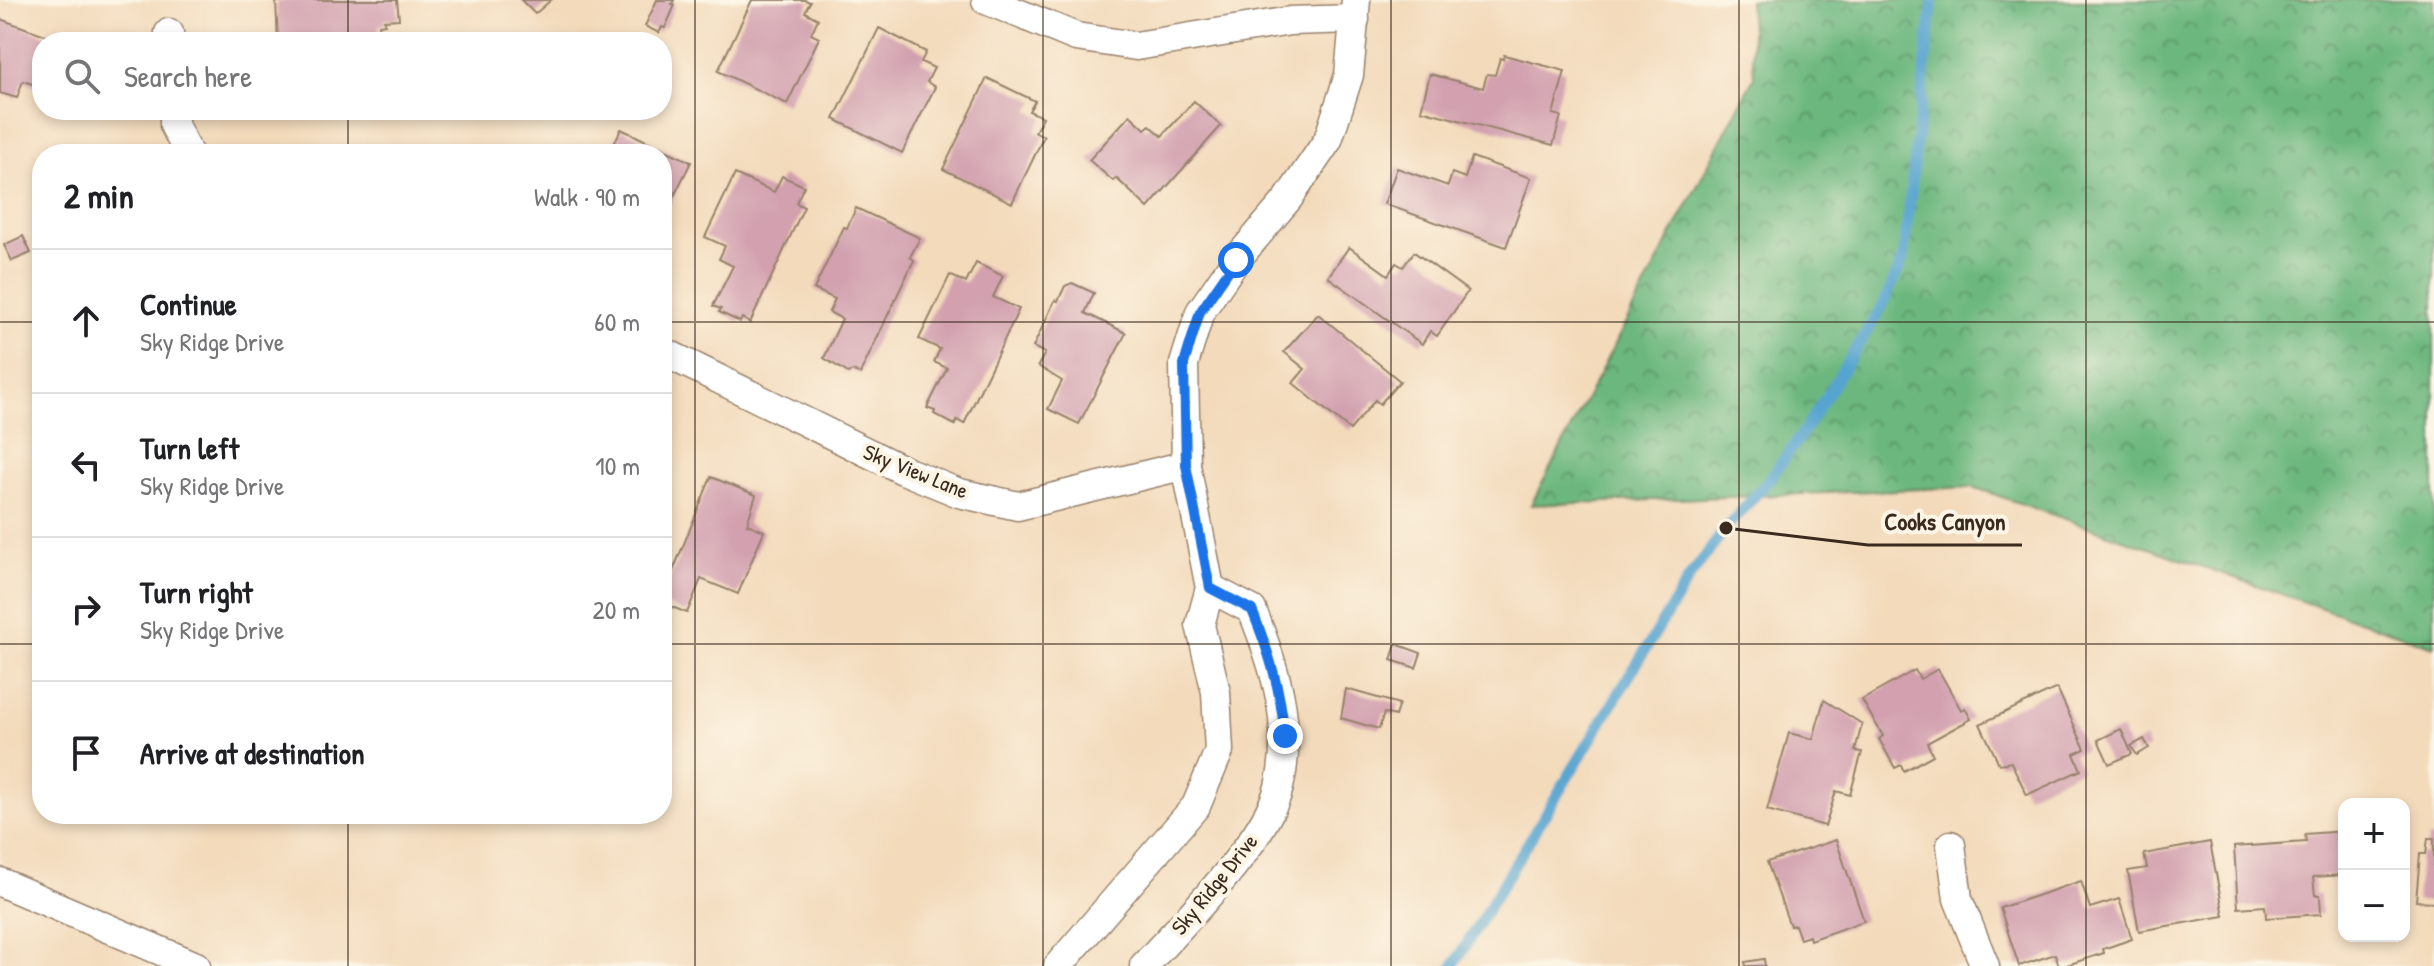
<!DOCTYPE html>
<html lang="en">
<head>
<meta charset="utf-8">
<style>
  body { margin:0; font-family:"Patrick Hand",sans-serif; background:#f2f2f2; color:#202124 }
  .controls { position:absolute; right:24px; bottom:24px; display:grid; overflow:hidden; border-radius:16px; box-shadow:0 4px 12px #0003 }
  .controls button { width:72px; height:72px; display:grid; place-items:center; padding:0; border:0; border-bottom:2px solid #e0e0e0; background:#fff; color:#202124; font:40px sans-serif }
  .stop { position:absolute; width:24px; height:24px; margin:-18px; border:6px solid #1a73e8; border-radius:50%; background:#fff }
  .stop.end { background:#1a73e8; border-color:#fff; box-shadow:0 2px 8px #0008 }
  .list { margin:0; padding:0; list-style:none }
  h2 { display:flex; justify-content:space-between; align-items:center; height:104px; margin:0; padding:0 32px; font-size:34px }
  h2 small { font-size:26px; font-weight:400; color:#757577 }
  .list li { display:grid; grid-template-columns:52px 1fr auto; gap:24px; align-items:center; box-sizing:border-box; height:144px; padding:0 32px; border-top:2px solid #e0e0e0 }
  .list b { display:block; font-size:30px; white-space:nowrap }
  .list p { margin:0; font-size:26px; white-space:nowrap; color:#757577 }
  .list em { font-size:26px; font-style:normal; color:#757577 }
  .icon { flex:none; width:44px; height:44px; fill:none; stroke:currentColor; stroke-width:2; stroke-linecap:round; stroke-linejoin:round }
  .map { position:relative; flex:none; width:2434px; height:966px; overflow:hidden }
  .search { position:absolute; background:#fff; box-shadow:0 4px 12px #0003; left:32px; top:32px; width:640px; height:88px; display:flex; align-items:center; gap:20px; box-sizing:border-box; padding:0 28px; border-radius:32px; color:#757577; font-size:30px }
  .panel { position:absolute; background:#fff; box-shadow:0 4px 12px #0003; left:32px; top:144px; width:640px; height:680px; border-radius:32px }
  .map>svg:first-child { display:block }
  .forest { fill:url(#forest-crowns); stroke:#54704e; stroke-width:2 }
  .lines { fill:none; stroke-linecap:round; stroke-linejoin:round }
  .stream { stroke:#57a4d0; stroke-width:11 }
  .building { fill:#d2a0af }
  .street-casing { stroke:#97826c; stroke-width:31 }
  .street { stroke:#fff; stroke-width:28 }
  .route { stroke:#1a73e8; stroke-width:10 }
  .grid { fill:none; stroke:#3b2a1e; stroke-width:2; stroke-opacity:0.55 }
  .labels { text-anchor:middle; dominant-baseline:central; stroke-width:8; stroke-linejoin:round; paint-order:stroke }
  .street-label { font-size:22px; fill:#3b2a1e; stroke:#fcf5e5 }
  .leader { fill:none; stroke:#3b2a1e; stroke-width:3 }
  .callout-dot { fill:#3b2a1e; stroke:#fcf5e5; stroke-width:3 }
  .callout-label { font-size:24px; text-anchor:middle; font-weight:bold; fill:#3b2a1e; stroke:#fcf5e5; stroke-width:8; stroke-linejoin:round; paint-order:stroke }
</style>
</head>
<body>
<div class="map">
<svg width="2434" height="966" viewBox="0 0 2434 966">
  <defs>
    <pattern id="forest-crowns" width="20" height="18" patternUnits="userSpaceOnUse" patternTransform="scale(2)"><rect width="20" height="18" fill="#6cb77e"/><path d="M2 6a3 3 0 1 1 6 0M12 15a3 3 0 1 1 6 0" fill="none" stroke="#5a9567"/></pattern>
  </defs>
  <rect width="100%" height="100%" fill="#fcf5e5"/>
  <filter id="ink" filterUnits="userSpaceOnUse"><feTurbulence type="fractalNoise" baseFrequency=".0125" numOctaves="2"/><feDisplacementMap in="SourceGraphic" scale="16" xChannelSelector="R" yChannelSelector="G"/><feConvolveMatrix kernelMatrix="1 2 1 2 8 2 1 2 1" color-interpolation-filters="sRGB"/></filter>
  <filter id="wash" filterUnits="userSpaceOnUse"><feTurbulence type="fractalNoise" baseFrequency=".006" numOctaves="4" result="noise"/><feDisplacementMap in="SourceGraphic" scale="32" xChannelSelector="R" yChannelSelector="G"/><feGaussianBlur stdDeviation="1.8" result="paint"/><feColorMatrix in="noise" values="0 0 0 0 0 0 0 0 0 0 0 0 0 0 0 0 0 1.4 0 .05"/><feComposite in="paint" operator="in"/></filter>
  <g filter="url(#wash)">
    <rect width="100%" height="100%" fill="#f3dabb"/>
    <path class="forest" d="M1749 0H2434V647L1973 487 1531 505 1754 77Z"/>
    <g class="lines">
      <path class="stream" d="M1453 966 1689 578 1726 528 1769 480 1805 430 1882 307 1903 260 1933 0"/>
    </g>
    <g id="blocks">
      <g class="building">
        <path d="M295 0H397L399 19 384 20 385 24 379 25 380 42H278L276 2Z"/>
        <path d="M521 0H551L535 14Z"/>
        <path d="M657 0H674L672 4 675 5 665 28 662 27 659 33 645 26Z"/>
        <path d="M752 0H805L810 2 805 12 818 19 811 34 819 38 787 104 718 71Z"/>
        <path d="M0 19 65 42H42V87L23 81 17 98 0 93Z"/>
        <path d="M879 28 926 52 921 62 934 68 927 82 935 87 902 153 834 119Z"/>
        <path d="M1504 55 1565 71 1553 114 1561 116 1553 145 1421 110 1430 74 1483 88 1487 74 1495 75 1500 58 1503 59Z"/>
        <path d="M987 78 1035 101 1029 111 1043 117 1035 132 1044 136 1012 203 943 169Z"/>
        <path d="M1194 101 1221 126 1148 208 1116 178 1113 181 1089 160 1130 115 1145 129 1150 125 1162 136Z"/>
        <path d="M621 129 691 162 662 220V154H609Z"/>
        <path d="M1472 157 1531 178 1506 247 1384 204 1397 168 1448 186 1452 173 1465 178Z"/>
        <path d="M735 174 774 192 782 176 804 186 796 203 804 207 750 323 742 318 740 322 719 312 721 309 713 306 733 266 719 259 725 246 705 237Z"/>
        <path d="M856 208 920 238 910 257 914 260 860 374 853 371 848 373 824 358 842 319 829 312 835 299 814 289 844 227 847 228Z"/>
        <path d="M23 236 31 253 12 261 4 245Z"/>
        <path d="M1349 247 1388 275 1396 263 1403 267 1414 252 1468 291 1437 336 1430 331 1422 344 1328 277Z"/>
        <path d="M976 263 1003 276 993 297 1019 309 964 424 957 420 955 425 934 414 935 411 927 408 947 368 934 362 940 349 919 339 950 275 966 283Z"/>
        <path d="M1072 283 1094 293 1085 313 1126 333 1079 424 1048 409 1062 381 1038 366 1045 353 1033 347 1055 300 1058 301 1065 286Z"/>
        <path d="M1318 314 1400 381 1380 404 1375 400 1350 430 1293 383 1305 369 1284 352Z"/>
        <path d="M711 477 756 495 747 524 764 531 738 594 701 579 687 613 662 603V598Z"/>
        <path d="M1396 644 1421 653 1416 668 1391 660Z"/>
        <path d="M1938 669 1961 710 1965 708 1971 719 1927 743 1933 755 1904 771 1901 765 1895 768 1879 739 1883 736 1862 700 1915 670 1920 679Z"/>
        <path d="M2057 688 2085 749 2074 754 2081 770 2027 795 2011 762 1999 764 1980 724Z"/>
        <path d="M1346 689 1399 704 1395 716 1384 713 1379 729 1341 718Z"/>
        <path d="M1824 700 1862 724 1855 751 1862 752 1850 795 1836 791 1825 826 1767 810 1789 733 1813 739Z"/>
        <path d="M2121 729 2132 754 2109 764 2098 740Z"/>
        <path d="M2144 739 2149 748 2137 755 2131 746Z"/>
        <path d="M2344 831V875L2313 877 2315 895H2320L2321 914 2266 918 2265 906 2238 908 2234 847 2306 842 2305 834Z"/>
        <path d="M2428 838H2434V902L2416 901 2420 854H2426Z"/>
        <path d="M1836 840 1864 921 1810 940 1809 936 1800 939 1795 925 1790 926 1767 862Z"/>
        <path d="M2210 842 2224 916 2139 931 2128 871 2147 868 2144 854Z"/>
        <path d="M2081 881 2090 908 2119 899 2132 939 2103 949 2104 953 2064 966H2059L2055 954 2019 966 2000 908Z"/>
        <path d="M1764 959 1765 966H1746L1745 962Z"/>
      </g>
    </g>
  </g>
  <g filter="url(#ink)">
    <use href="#blocks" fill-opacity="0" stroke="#97826c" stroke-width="2"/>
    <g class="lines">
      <g class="street-casing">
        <g id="street">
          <path d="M986 0 1076 37 1136 46 1290 21 1355 19"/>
          <path d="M169 33 170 42"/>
          <path d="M174 110V125L189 154"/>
          <path d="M662 351 903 470 959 493 1018 506 1186 465"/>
          <path d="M1951 845 1958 899 1985 966"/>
          <path d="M0 882 196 966"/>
          <path d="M1058 966 1196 806 1219 751 1216 692 1200 625 1210 588 1186 465 1184 364 1200 312 1236 260 1288 199 1328 140 1349 75 1356 0"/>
          <path d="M1144 966C1182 924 1266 841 1279 787 1294 725 1275 667 1252 610L1210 588"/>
        </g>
      </g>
      <use href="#street" class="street"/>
    </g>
  </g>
  <g class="lines" filter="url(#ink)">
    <path class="route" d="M1236 260 1200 312 1184 364 1186 465 1210 588 1252 610C1270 654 1280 688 1285 736"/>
  </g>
  <path class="grid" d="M348 0V42M695 0V966M1043 0V966M1391 0V966M1739 0V966M2086 0V966M348 110V154M0 322H42M662 322H2434M0 644H42M662 644H2434M348 814V966"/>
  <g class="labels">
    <g class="street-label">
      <text transform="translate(916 471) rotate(22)">Sky View Lane</text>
      <text transform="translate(1214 884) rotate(-51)">Sky Ridge Drive</text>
    </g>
  </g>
  <path class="leader" d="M1726 528L1868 545H2022"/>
  <circle class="callout-dot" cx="1726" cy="528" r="8"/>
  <g class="callout-label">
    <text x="1945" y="530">Cooks Canyon</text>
  </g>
</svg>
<div class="controls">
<button>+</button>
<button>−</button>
</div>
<div class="stop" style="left:1236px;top:260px"></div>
<div class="stop end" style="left:1285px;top:736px"></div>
<div class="search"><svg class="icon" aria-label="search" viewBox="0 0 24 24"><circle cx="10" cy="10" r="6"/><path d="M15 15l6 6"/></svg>Search here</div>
<section class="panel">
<h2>2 min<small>Walk · 90 m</small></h2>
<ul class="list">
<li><svg class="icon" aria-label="ahead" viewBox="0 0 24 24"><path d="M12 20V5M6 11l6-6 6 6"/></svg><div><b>Continue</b><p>Sky Ridge Drive</p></div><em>60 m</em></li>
<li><svg class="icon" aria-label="left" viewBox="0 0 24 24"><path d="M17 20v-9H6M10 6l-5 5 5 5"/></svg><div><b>Turn left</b><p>Sky Ridge Drive</p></div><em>10 m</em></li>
<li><svg class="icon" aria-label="right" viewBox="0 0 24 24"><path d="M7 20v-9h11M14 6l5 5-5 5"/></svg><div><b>Turn right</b><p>Sky Ridge Drive</p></div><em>20 m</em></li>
<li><svg class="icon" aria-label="arrive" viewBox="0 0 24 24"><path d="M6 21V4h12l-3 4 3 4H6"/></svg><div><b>Arrive at destination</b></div></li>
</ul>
</section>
</div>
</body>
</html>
